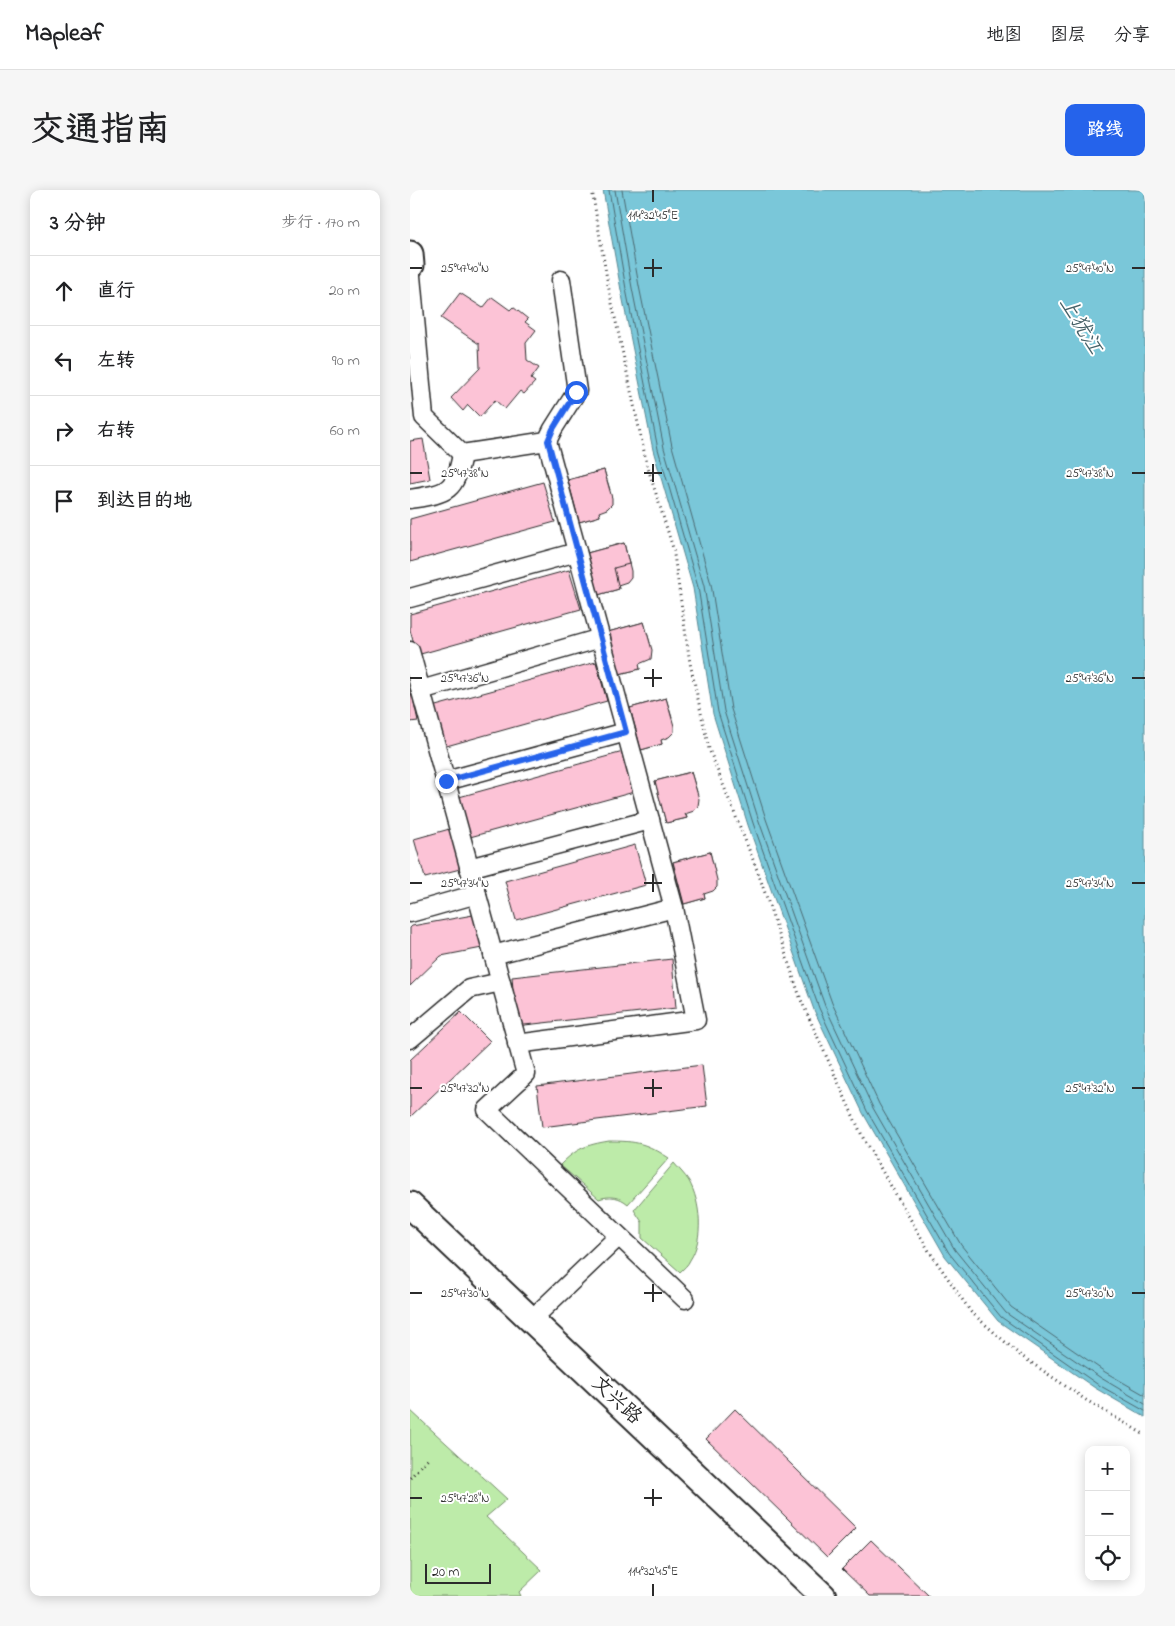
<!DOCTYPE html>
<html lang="zh">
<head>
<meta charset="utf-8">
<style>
  body { margin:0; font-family:"Indie Flower","LXGW WenKai TC",sans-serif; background:#f6f6f6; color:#202124 }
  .controls { position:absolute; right:15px; bottom:15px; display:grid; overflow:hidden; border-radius:10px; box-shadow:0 2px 12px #0003 }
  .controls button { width:45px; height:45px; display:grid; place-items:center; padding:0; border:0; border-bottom:1px solid #e0e0e0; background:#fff; color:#202124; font:25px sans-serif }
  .scale { position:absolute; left:15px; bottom:12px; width:66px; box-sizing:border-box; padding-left:5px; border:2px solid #2b2b2b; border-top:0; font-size:14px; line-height:18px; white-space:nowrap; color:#2b2b2b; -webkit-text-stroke:4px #fff; paint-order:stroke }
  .stop { position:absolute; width:15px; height:15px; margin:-11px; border:4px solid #2563eb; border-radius:50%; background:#fff }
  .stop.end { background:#2563eb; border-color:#fff; box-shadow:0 1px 5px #0008 }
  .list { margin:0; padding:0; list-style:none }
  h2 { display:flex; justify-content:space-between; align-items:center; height:65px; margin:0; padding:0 20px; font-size:21px }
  h2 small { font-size:16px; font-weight:400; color:#757577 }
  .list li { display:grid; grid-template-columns:32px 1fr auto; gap:15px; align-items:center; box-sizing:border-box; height:70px; padding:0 20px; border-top:1px solid #e0e0e0 }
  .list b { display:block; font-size:19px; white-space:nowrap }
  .list em { font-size:16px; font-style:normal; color:#757577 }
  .icon { flex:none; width:28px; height:28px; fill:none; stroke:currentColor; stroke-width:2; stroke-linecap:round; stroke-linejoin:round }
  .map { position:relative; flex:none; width:735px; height:1406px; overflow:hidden; border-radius:10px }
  header { display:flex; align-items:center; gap:30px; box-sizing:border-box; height:70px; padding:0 25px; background:#fff; border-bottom:1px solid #e0e0e0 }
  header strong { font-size:24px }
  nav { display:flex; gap:28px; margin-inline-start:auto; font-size:18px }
  .intro { display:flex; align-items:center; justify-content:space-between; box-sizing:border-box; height:120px; padding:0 30px }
  h1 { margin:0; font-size:35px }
  .button { padding:12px 22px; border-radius:10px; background:#2563eb; color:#fff; font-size:18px; font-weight:700 }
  main { display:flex; gap:30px; padding:0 30px }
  aside { flex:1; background:#fff; border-radius:10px; box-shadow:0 2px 12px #0003 }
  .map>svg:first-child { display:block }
  .green { fill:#bdeba9; stroke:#748b6a }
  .water { fill:#7ac7d9; stroke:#5a8993 }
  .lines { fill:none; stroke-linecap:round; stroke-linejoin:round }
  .shore { stroke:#4b6971; stroke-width:1 }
  .building { fill:#fcc3d6; stroke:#2b2b2b }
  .street-casing { stroke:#2b2b2b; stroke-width:21 }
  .secondary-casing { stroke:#2b2b2b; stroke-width:29 }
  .path { stroke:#2b2b2b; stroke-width:3; stroke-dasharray:1 4; stroke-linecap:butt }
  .street { stroke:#fff; stroke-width:18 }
  .secondary { stroke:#fff; stroke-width:25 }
  .route { stroke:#2563eb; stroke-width:6 }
  .ticks { fill:none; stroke:#2b2b2b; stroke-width:2 }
  .labels { text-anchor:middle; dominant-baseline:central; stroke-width:4; stroke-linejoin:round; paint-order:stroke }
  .street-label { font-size:20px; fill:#2b2b2b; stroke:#fff }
  .water-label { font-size:21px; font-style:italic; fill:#476268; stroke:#fff }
  .ticks-label { font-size:12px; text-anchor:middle; fill:#2b2b2b; stroke:#fff; stroke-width:4; stroke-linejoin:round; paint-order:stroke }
</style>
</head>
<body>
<header>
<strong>Mapleaf</strong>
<nav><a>地图</a><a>图层</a><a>分享</a></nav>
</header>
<div class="intro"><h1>交通指南</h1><a class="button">路线</a></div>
<main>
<aside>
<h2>3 分钟<small>步行 · 170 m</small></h2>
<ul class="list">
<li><svg class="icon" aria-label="ahead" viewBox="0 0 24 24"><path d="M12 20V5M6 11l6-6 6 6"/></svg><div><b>直行</b></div><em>20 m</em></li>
<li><svg class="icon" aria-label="left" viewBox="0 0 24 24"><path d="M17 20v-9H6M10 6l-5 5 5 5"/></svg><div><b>左转</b></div><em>90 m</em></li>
<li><svg class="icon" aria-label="right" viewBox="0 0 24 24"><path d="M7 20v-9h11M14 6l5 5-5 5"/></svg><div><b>右转</b></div><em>60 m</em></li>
<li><svg class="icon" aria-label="arrive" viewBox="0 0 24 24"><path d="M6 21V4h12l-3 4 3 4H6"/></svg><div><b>到达目的地</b></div></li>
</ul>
</aside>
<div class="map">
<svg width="735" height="1406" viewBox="0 0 735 1406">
  <rect width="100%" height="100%" fill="#fff"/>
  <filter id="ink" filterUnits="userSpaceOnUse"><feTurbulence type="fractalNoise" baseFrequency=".02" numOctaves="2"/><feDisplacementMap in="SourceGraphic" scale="10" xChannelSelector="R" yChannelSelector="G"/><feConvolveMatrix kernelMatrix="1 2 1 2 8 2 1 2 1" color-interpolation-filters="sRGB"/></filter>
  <g filter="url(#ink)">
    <g class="green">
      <path d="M199 951C227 951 236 953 259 968L218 1014C210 1007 200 1005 189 1009L150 975C167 958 176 955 199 951Z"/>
      <path d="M264 973C269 979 275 985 279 991 291 1013 294 1049 280 1070 278 1075 274 1078 270 1082L232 1048V1032L224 1020Z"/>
      <path d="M0 1220 97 1309 76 1327 132 1380 109 1402 111 1406H0Z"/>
    </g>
    <path class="water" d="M193 0H735V1227L685 1198 588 1131 535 1066 453 923 404 820 338 635 303 524 283 398 243 260 211 100Z"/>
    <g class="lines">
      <g class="shore">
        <path d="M199 0 216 99 248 259 288 397 308 522 343 633 409 818 457 921 539 1063 591 1127 687 1194 735 1221"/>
        <path d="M205 0 222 98 254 258 294 396 314 521 349 631 415 816 463 918 545 1060 596 1123 691 1188 735 1214"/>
        <path d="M212 0 229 96 262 256 301 394 321 519 356 629 422 813 469 914 551 1055 601 1117 695 1182 735 1205"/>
      </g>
    </g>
    <g class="building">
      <path d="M50 103 73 118 82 107 100 120 103 117 118 129 115 132 126 140 116 153 117 170 129 178 121 189 125 192 114 204 110 201 95 219 85 210 70 227 58 215 53 221 41 208 70 178 69 154 31 128Z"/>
      <path d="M13 249 20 289 0 293V251Z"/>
      <path d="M194 280 200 300 184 305 190 326 169 332 158 290Z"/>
      <path d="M194 280 202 308V314L197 319 189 322 190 326 169 332 158 290Z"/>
      <path d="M133 292 145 332 0 372V329Z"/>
      <path d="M214 353 221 381V387L217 392 208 395 209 399 188 405 177 363Z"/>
      <path d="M214 353 219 374 204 378 209 399 188 405 177 363Z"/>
      <path d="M159 380 171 419 7 465 0 440V424Z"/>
      <path d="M234 432 240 453 224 457 230 479 209 484 198 442Z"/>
      <path d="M234 432 242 460 241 469 229 474 230 479 209 484 198 442Z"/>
      <path d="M186 472 197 511 33 557 22 517Z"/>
      <path d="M0 494 8 531 0 532Z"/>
      <path d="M256 508 262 528 246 533 252 554 231 560 220 518Z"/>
      <path d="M256 508 264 536V542L259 547 251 550 252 554 231 560 220 518Z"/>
      <path d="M213 562 224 602 60 647 49 607Z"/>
      <path d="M281 582 287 602 271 607 277 628 256 633 245 591Z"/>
      <path d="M281 582 289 609 288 616 284 621 275 624 277 628 256 633 245 591Z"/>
      <path d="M43 638 54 678 15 688 4 649Z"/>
      <path d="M225 655 236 695 106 730 95 691Z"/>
      <path d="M300 662 305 683 290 687 295 708 274 714 263 672Z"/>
      <path d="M300 662 307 690V697L303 701 294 704 295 708 274 714 263 672Z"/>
      <path d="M63 725 72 758 31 766 0 796V738L2 736Z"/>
      <path d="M262 769 266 818 106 836 102 787Z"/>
      <path d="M51 822 80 851 0 927V870Z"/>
      <path d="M292 875 297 916 132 937 127 896Z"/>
      <path d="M325 1219 446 1338 417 1367 296 1249Z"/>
      <path d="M461 1350 519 1406H460L432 1379Z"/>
    </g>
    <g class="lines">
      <g class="street-casing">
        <g id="street">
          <path d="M0 75 14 227 52 264 137 251 143 239 167 201 151 90"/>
          <path d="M0 309C37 303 45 303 52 264"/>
          <path d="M0 408 167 362"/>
          <path d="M0 461 116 884 77 920 275 1109"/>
          <path d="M11 500 191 448"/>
          <path d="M36 591 216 542"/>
          <path d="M59 678 240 630"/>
          <path d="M0 723 67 704"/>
          <path d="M83 765 264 718"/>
          <path d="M0 849 59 799 91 792"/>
          <path d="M107 854 286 830 264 718 137 251"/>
          <path d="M121 1130 208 1047"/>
        </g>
      </g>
      <g class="secondary-casing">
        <g id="secondary">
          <path d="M0 64 1 75"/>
          <path d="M0 1015 413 1406"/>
        </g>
      </g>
      <g class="path">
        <path d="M182 0 198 95 237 275 263 358 280 473 299 559 349 685 391 810 454 950 519 1061 561 1122 610 1165 676 1210 735 1245"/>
        <path d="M0 1288 18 1268"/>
      </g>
      <use href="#street" class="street"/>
      <use href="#secondary" class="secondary"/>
    </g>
  </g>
  <g class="lines" filter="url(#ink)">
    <path class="route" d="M36 591 216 542 138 251 143 239 166 202"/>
  </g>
  <path class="ticks" d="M243 0V12M243 69V87M0 78H12M234 78H252M722 78H735M243 274V292M0 283H12M234 283H252M722 283H735M243 479V497M0 488H12M234 488H252M722 488H735M243 684V702M0 693H12M234 693H252M722 693H735M243 889V907M0 898H12M234 898H252M722 898H735M243 1094V1112M0 1103H12M234 1103H252M722 1103H735M243 1299V1316M0 1308H12M234 1308H252M243 1394V1406"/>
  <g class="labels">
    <g class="street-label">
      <text transform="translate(206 1211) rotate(43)">文兴路</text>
    </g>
    <g class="water-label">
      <text transform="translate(670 136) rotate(59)">上犹江</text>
    </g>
  </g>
  <g class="ticks-label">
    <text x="243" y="29">114°32'45"E</text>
    <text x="55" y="82">25°47'40"N</text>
    <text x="680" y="82">25°47'40"N</text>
    <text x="55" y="287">25°47'38"N</text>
    <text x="680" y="287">25°47'38"N</text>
    <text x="55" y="492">25°47'36"N</text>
    <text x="680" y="492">25°47'36"N</text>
    <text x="55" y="697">25°47'34"N</text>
    <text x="680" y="697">25°47'34"N</text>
    <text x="55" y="902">25°47'32"N</text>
    <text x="680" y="902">25°47'32"N</text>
    <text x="55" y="1107">25°47'30"N</text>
    <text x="680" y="1107">25°47'30"N</text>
    <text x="55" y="1312">25°47'28"N</text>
    <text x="243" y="1385">114°32'45"E</text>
  </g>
</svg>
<div class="controls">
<button>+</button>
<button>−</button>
<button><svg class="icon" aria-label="locate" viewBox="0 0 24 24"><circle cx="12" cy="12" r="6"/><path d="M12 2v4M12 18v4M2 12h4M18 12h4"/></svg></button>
</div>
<div class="scale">20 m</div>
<div class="stop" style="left:166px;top:202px"></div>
<div class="stop end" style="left:36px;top:591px"></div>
</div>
</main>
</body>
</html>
